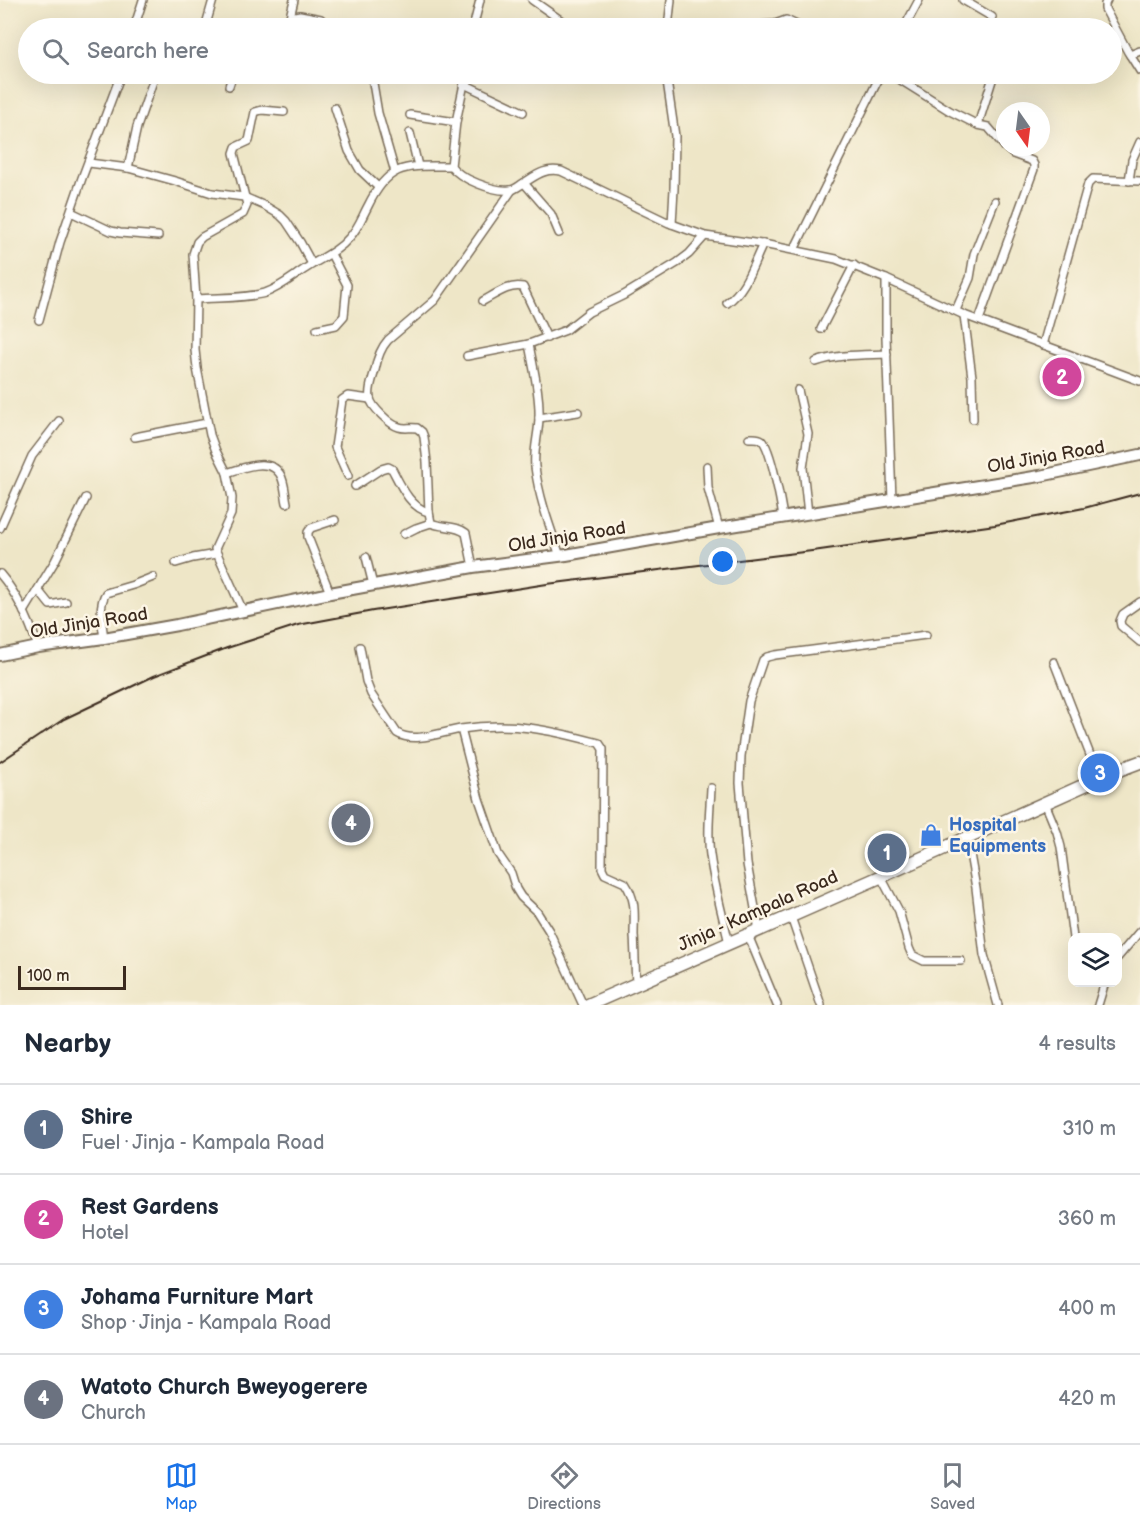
<!DOCTYPE html>
<html lang="en">
<head>
<meta charset="utf-8">
<style>
  body { margin:0; font-family:"Balsamiq Sans",sans-serif; background:#f2f2f3; color:#1f2937 }
  .controls { position:absolute; right:18px; bottom:18px; display:grid; overflow:hidden; border-radius:12px; box-shadow:0 6px 24px #0002 }
  .controls button { width:54px; height:54px; display:grid; place-items:center; padding:0; border:0; border-bottom:2px solid #e0e1e3; background:#fff; color:#1f2937; font:30px sans-serif }
  .compass { position:absolute; left:996px; top:102px; width:54px; height:54px; border-radius:50%; background:#fff; box-shadow:0 6px 24px #0002; rotate:166deg }
  .scale { position:absolute; left:18px; bottom:15px; width:108px; box-sizing:border-box; padding-left:6px; border:3px solid #3b2a1e; border-top:0; font-size:16px; line-height:21px; white-space:nowrap; color:#3b2a1e; -webkit-text-stroke:4px #fcf5e5; paint-order:stroke }
  .you { position:absolute; left:723px; top:562px; width:21px; height:21px; margin:-15px; border:4px solid #fff; border-radius:50%; background:#1a73e8; box-shadow:0 0 0 9px #1a73e833 }
  .badge { display:grid; place-items:center; width:39px; height:39px; border-radius:50%; background:#1a73e8; color:#fff; font-size:20px; font-weight:700 }
  .pin { position:absolute; translate:-50% -50%; border:3px solid #fff; box-shadow:0 2px 6px #0006 }
  .list { margin:0; padding:0; list-style:none }
  h2 { display:flex; justify-content:space-between; align-items:center; height:78px; margin:0; padding:0 24px; font-size:26px }
  h2 small { font-size:20px; font-weight:400; color:#747a83 }
  .list li { display:grid; grid-template-columns:39px 1fr auto; gap:18px; align-items:center; box-sizing:border-box; height:90px; padding:0 24px; border-top:2px solid #e0e1e3 }
  .list b { display:block; font-size:22px; white-space:nowrap }
  .list p { margin:0; font-size:20px; white-space:nowrap; color:#747a83 }
  .list em { font-size:20px; font-style:normal; color:#747a83 }
  .icon { flex:none; width:33px; height:33px; fill:none; stroke:currentColor; stroke-width:2; stroke-linecap:round; stroke-linejoin:round }
  .map { position:relative; flex:none; width:1140px; height:1005px; overflow:hidden }
  .search { position:absolute; background:#fff; box-shadow:0 6px 24px #0002; left:18px; right:18px; top:18px; height:66px; display:flex; align-items:center; gap:15px; box-sizing:border-box; padding:0 21px; border-radius:33px; color:#747a83; font-size:22px }
  .sheet { height:438px; background:#fff }
  nav { display:flex; justify-content:space-around; align-items:center; box-sizing:border-box; height:84px; border-top:2px solid #e0e1e3; background:#fff; font-size:16px; color:#747a83 }
  nav a { display:grid; justify-items:center; gap:3px }
  nav .on { color:#1a73e8 }
  .map>svg:first-child { display:block }
  .lines { fill:none; stroke-linecap:round; stroke-linejoin:round }
  .minor-casing { stroke:#7a6c59; stroke-width:10 }
  .secondary-casing { stroke:#7a6c59; stroke-width:14 }
  .trunk-casing { stroke:#7a6c59; stroke-width:15 }
  .minor { stroke:#fff; stroke-width:7 }
  .secondary { stroke:#fff; stroke-width:10 }
  .trunk { stroke:#fff; stroke-width:12 }
  .rail { stroke:#3b2a1e; stroke-width:2 }
  .labels { text-anchor:middle; dominant-baseline:central; stroke-width:5; stroke-linejoin:round; paint-order:stroke }
  .street-label { font-size:18px; fill:#3b2a1e; stroke:#fcf5e5 }
  .shop-label { font-size:18px; font-weight:bold; fill:#366cbe; stroke:#fcf5e5; text-anchor:start }
</style>
</head>
<body>
<div class="map">
<svg width="1140" height="1005" viewBox="0 0 1140 1005">
  <rect width="100%" height="100%" fill="#fcf5e5"/>
  <filter id="ink" filterUnits="userSpaceOnUse"><feTurbulence type="fractalNoise" baseFrequency=".0167" numOctaves="2"/><feDisplacementMap in="SourceGraphic" scale="12" xChannelSelector="R" yChannelSelector="G"/><feConvolveMatrix kernelMatrix="1 2 1 2 8 2 1 2 1" color-interpolation-filters="sRGB"/></filter>
  <filter id="wash" filterUnits="userSpaceOnUse"><feTurbulence type="fractalNoise" baseFrequency=".008" numOctaves="4" result="noise"/><feDisplacementMap in="SourceGraphic" scale="24" xChannelSelector="R" yChannelSelector="G"/><feGaussianBlur stdDeviation="1.35" result="paint"/><feColorMatrix in="noise" values="0 0 0 0 0 0 0 0 0 0 0 0 0 0 0 0 0 1.4 0 .05"/><feComposite in="paint" operator="in"/></filter>
  <g filter="url(#wash)">
    <rect width="100%" height="100%" fill="#eee6c7"/>
  </g>
  <g filter="url(#ink)">
    <g class="lines">
      <g class="minor-casing">
        <g id="minor">
          <path d="M532 0 572 28"/>
          <path d="M963 0 992 17"/>
          <path d="M1107 0 1105 4V9L1128 52 1130 55 1140 51"/>
          <path d="M290 17 294 0"/>
          <path d="M134 28 143 0"/>
          <path d="M205 28 213 0"/>
          <path d="M249 28 255 27 256 28"/>
          <path d="M279 28 290 17 300 15 321 19 328 28"/>
          <path d="M473 28 480 0"/>
          <path d="M668 28 671 0"/>
          <path d="M742 28 748 26 775 24 786 20 803 28"/>
          <path d="M904 28 919 0"/>
          <path d="M1130 55 1140 71"/>
          <path d="M367 74 371 76 373 83 378 113 395 172"/>
          <path d="M466 74 456 122 451 166C460 179 494 192 510 190 514 190 519 186 522 184 537 175 544 168 561 171L669 223 705 236 768 245 836 259 886 279 964 315 1140 381"/>
          <path d="M666 74 675 136 674 189 672 224"/>
          <path d="M891 74 950 111 978 125 988 127 1005 147"/>
          <path d="M464 84 523 112"/>
          <path d="M229 86 233 74"/>
          <path d="M335 108 349 151 360 170 378 187"/>
          <path d="M410 115 456 122"/>
          <path d="M978 125 994 74"/>
          <path d="M410 133 418 166"/>
          <path d="M89 163 128 168 175 181 212 193 244 197 265 206 280 215 286 221 300 242 312 264"/>
          <path d="M128 168 137 127 154 78"/>
          <path d="M1129 181 1132 160 1140 142"/>
          <path d="M524 183 551 214 559 233"/>
          <path d="M71 212 111 231 120 233 158 236"/>
          <path d="M794 250 881 74"/>
          <path d="M886 279V337L892 500"/>
          <path d="M196 299C218 297 243 299 265 293 280 288 295 275 308 267 323 257 337 252 349 238 358 229 362 217 368 206 389 162 407 166 451 166"/>
          <path d="M483 301C496 294 509 284 523 287L547 338"/>
          <path d="M727 303C746 290 753 264 763 244"/>
          <path d="M956 310 970 278 974 254 995 201"/>
          <path d="M964 315 972 377 973 419"/>
          <path d="M39 320 60 242 82 178 121 74"/>
          <path d="M979 320 1034 169V165L1032 161 1013 154 1005 147"/>
          <path d="M317 329 336 325 344 316 347 285 331 254"/>
          <path d="M821 329 854 265"/>
          <path d="M529 344C533 367 540 393 539 417 539 434 533 450 535 467 539 498 550 527 560 556"/>
          <path d="M1043 345 1088 184 1093 179 1140 181"/>
          <path d="M467 356 529 344 566 330 589 312 624 295 677 263 689 254 705 236"/>
          <path d="M816 362C838 354 863 355 887 354"/>
          <path d="M798 390 808 434 803 468 808 514"/>
          <path d="M539 418 578 412"/>
          <path d="M135 437 207 423"/>
          <path d="M749 438C754 438 758 437 762 440 771 449 781 503 783 518"/>
          <path d="M707 466 708 488 719 528"/>
          <path d="M227 473C241 468 270 457 280 474 285 482 285 494 287 503"/>
          <path d="M348 476 335 447 342 400 348 396 370 399"/>
          <path d="M355 486 381 469 388 467 392 469C400 484 410 508 429 512"/>
          <path d="M0 528 32 456 59 421"/>
          <path d="M404 534 416 528 431 523"/>
          <path d="M366 557 373 585"/>
          <path d="M176 563 193 558 216 554"/>
          <path d="M473 567 466 533C456 525 442 528 431 523L429 512 427 462 424 437 422 432 417 428C411 427 404 429 399 427 390 425 371 406 370 398 368 389 373 378 375 370 377 359 380 349 388 340L435 300 512 190"/>
          <path d="M0 574C18 595 29 620 38 647"/>
          <path d="M38 590 50 605 66 602"/>
          <path d="M330 593 308 537V532L311 528 335 520"/>
          <path d="M1140 602 1123 614 1120 621 1121 626 1140 642"/>
          <path d="M243 611 215 549 231 514 232 498 227 473 216 451 210 435 197 368 195 350 196 299 193 254 197 242 202 237 243 214 247 205 234 153 236 147 249 141 255 112 262 110 284 112"/>
          <path d="M24 612 55 561 86 498"/>
          <path d="M104 638C102 624 98 605 106 593L133 585 153 577"/>
          <path d="M360 647 366 681 371 694 397 733C414 744 442 732 461 729 511 721 551 730 599 743L603 749 602 868 605 874 625 883C637 901 634 915 634 935 635 951 635 967 636 984"/>
          <path d="M1054 662 1099 778"/>
          <path d="M461 729 479 799 498 854 511 873 516 889 521 897 537 912 549 931 583 1005"/>
          <path d="M711 788C710 810 707 833 710 855 714 884 722 914 729 943"/>
          <path d="M1045 803 1057 832 1061 847 1073 938"/>
          <path d="M967 837 976 888 984 955 998 1005"/>
          <path d="M881 877 899 911 909 948 912 955 924 961H961"/>
          <path d="M791 917 821 1005"/>
          <path d="M759 930 747 864 740 783 741 756 749 701 763 660 767 657 775 655 926 635"/>
          <path d="M748 935 777 1005"/>
          <path d="M1118 957 1140 931"/>
          <path d="M1098 1005 1105 982"/>
        </g>
      </g>
      <g class="secondary-casing">
        <path id="secondary" d="M0 655 38 647 104 638 177 625 330 593 473 567 566 555 719 528 1040 476 1140 455"/>
      </g>
      <g class="trunk-casing">
        <path id="trunk" d="M588 1005 871 881 1116 771 1140 762"/>
      </g>
      <use href="#minor" class="minor"/>
      <use href="#secondary" class="secondary"/>
      <use href="#trunk" class="trunk"/>
      <path class="rail" d="M0 762 64 719 154 676 227 648 298 625 373 611 547 584 820 550 995 525 1084 508 1140 493"/>
    </g>
  </g>
  <defs>
    <g id="shop-bare" transform="scale(1.8)"><path d="M-5-2.5h2.3a2.7 3.5 0 0 1 5.4 0H5L5.5 6h-11ZM-1.5-2.5h3a1.5 2.3 0 0 0-3 0Z" fill="#3f7fe0" stroke="#fcf5e5" stroke-width="2.5" paint-order="stroke"/></g>
  </defs>
  <g fill-rule="evenodd">
    <use href="#shop-bare" x="931" y="835"/>
  </g>
  <g class="labels">
    <g class="street-label">
      <text transform="translate(1046 457) rotate(-10)">Old Jinja Road</text>
      <text transform="translate(567 537) rotate(-9)">Old Jinja Road</text>
      <text transform="translate(89 623) rotate(-9)">Old Jinja Road</text>
      <text transform="translate(758 911) rotate(-24)">Jinja - Kampala Road</text>
    </g>
    <g class="shop-label">
      <text x="949" y="825">Hospital<tspan x="949" dy="21">Equipments</tspan></text>
    </g>
  </g>
</svg>
<div class="controls">
<button><svg class="icon" aria-label="layers" viewBox="0 0 24 24"><path d="M12 4l9 5-9 5-9-5zM3 14l9 5 9-5"/></svg></button>
</div>
<svg class="compass" viewBox="-18 -18 36 36"><path d="M0-13l5 13h-10z" fill="#e53935"/><path d="M0 13l5-13h-10z" fill="#747a83"/></svg>
<div class="scale">100 m</div>
<div class="you"></div>
<div class="pin badge" style="left:887px;top:853px;background:#5c6f8a">1</div>
<div class="pin badge" style="left:1062px;top:377px;background:#d1479c">2</div>
<div class="pin badge" style="left:1100px;top:773px;background:#3f7fe0">3</div>
<div class="pin badge" style="left:351px;top:823px;background:#6b7280">4</div>
<div class="search"><svg class="icon" aria-label="search" viewBox="0 0 24 24"><circle cx="10" cy="10" r="6"/><path d="M15 15l6 6"/></svg>Search here</div>
</div>
<section class="sheet">
<h2>Nearby<small>4 results</small></h2>
<ul class="list">
<li><span class="badge" style="background:#5c6f8a">1</span><div><b>Shire</b><p>Fuel · Jinja - Kampala Road</p></div><em>310 m</em></li>
<li><span class="badge" style="background:#d1479c">2</span><div><b>Rest Gardens</b><p>Hotel</p></div><em>360 m</em></li>
<li><span class="badge" style="background:#3f7fe0">3</span><div><b>Johama Furniture Mart</b><p>Shop · Jinja - Kampala Road</p></div><em>400 m</em></li>
<li><span class="badge" style="background:#6b7280">4</span><div><b>Watoto Church Bweyogerere</b><p>Church</p></div><em>420 m</em></li>
</ul>
</section>
<nav>
<a class="on"><svg class="icon" aria-label="map" viewBox="0 0 24 24"><path d="M3 6l6-2 6 2 6-2v14l-6 2-6-2-6 2zM9 4v14M15 6v14"/></svg>Map</a>
<a><svg class="icon" aria-label="directions" viewBox="0 0 24 24"><path d="M12 3l9 9-9 9-9-9zM9 14v-3h6M13 9l2 2-2 2"/></svg>Directions</a>
<a><svg class="icon" aria-label="saved" viewBox="0 0 24 24"><path d="M7 4h10v16l-5-4-5 4z"/></svg>Saved</a>
</nav>
</body>
</html>
